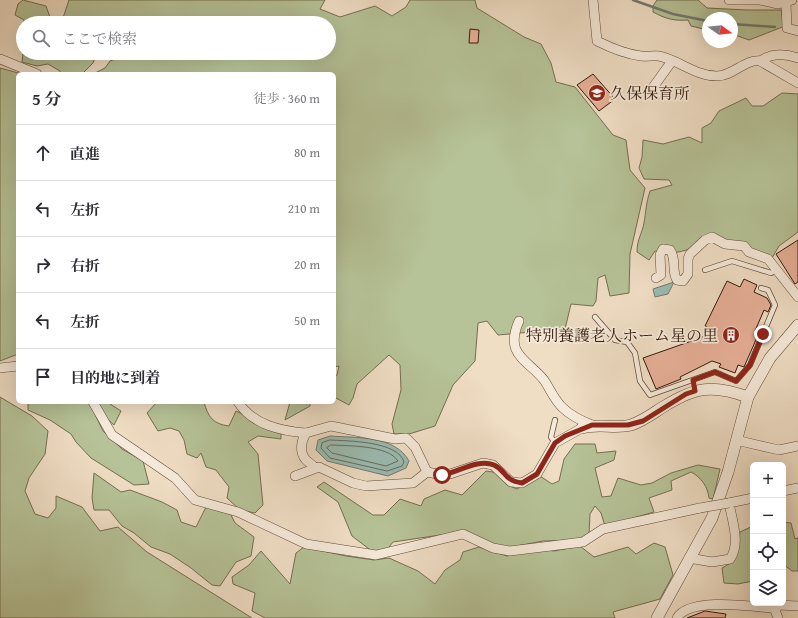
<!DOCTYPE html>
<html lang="ja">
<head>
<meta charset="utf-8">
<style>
  body { margin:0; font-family:"Gentium Book Plus","Noto Serif JP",serif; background:#f7f7f7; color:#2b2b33 }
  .controls { position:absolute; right:12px; bottom:12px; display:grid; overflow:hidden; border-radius:6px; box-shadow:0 4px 16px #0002 }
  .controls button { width:36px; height:36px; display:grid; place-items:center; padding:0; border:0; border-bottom:1px solid #e1e1e2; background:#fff; color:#2b2b33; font:20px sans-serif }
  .compass { position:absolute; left:702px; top:12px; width:36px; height:36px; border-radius:50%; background:#fff; box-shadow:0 4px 16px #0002; rotate:105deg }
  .stop { position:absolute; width:12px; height:12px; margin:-9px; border:3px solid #8f2418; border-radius:50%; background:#fff }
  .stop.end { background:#8f2418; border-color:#fff; box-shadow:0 1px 4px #0008 }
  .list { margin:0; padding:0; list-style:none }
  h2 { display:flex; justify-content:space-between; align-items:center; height:52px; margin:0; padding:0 16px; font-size:17px }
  h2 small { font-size:13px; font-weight:400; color:#7c7c81 }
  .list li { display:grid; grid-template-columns:26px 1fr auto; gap:12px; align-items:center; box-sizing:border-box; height:56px; padding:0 16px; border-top:1px solid #e1e1e2 }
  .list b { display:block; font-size:15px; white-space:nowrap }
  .list em { font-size:13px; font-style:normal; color:#7c7c81 }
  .icon { flex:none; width:22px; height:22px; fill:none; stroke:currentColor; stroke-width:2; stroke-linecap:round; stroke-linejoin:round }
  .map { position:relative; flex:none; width:798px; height:618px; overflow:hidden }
  .search { position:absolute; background:#fff; box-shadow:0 4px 16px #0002; left:16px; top:16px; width:320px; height:44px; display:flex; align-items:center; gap:10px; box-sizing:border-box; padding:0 14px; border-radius:22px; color:#7c7c81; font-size:15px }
  .panel { position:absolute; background:#fff; box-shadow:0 4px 16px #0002; left:16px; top:72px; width:320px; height:332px; border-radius:6px }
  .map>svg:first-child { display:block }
  .green { fill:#b6c297; stroke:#746e50 }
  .water { fill:#9abcb2; stroke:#717b6f }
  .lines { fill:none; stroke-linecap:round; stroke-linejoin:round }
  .shore { stroke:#666a5e; stroke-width:1 }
  .stream { stroke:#717b6f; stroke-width:2.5 }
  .building { fill:#e7af97; stroke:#33190a }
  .service-casing { stroke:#624a38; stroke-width:6 }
  .minor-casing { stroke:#624a38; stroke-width:10 }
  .tertiary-casing { stroke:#624a38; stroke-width:12 }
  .service { stroke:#f5e9d9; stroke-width:4.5 }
  .minor { stroke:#f5e9d9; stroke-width:9 }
  .tertiary { stroke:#f5e9d9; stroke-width:11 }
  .minor-bridge-casing { stroke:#624a38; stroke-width:10; stroke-linecap:butt }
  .minor-bridge { stroke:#f5e9d9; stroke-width:9 }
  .route { stroke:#8f2418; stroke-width:5 }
  .labels { text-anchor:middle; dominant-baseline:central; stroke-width:3.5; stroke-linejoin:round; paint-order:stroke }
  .poi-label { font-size:16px; fill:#33190a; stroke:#f5e9d9; text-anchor:start }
</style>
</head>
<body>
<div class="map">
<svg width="798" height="618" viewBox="0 0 798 618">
  <rect width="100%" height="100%" fill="#efddc4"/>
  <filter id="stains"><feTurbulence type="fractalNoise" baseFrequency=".005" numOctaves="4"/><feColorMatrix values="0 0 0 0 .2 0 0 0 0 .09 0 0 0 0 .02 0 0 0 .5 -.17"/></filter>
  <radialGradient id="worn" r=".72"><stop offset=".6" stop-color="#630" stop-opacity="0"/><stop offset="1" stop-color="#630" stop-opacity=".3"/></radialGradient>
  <g class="green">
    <path d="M23 0 46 6 52 23H24V20L15 15 18 4Z"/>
    <path d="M69 0H325L320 9 340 17 375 6 392 16 406 7 410 0H475L477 8 524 37 541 44 551 63 556 82 575 87 613 135 626 140 630 170 645 188 630 254 629 293 610 296 605 275 598 278 596 301 593 306 571 304 565 329 498 335 487 321 478 323 475 361 453 385 435 426 409 434H394L392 424 401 390 400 365 389 355 357 384 353 398 349 405 334 397V377L337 375 339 366 334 367V74H93L105 68 110 61 132 53H329V23H53L62 21Z"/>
    <path d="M657 0H698L707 8 747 10H781L785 26 749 40 732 34V18H708V30L691 26 688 20C674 21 666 19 653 12V6Z"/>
    <path d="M23 53H97L93 63 82 74H60V71L48 64 37 66 22 62Z"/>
    <path d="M0 68 22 74H18V354L0 361Z"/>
    <path d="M782 93 798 94V232L779 246 772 258 713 237C695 248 676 257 655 251L649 260 637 252C637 239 642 234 644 223 646 211 646 203 650 191L672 185 669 180 644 179 639 168 642 157 643 140 663 144 689 137 702 143V128L711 123 719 111 746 98 752 106H763Z"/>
    <path d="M0 397 32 416 48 431 45 454 29 478 25 491 35 514 48 518 56 508V496L82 507 100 531 118 527 147 552 252 618H0Z"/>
    <path d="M28 402H89L103 431 122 449 143 461 149 484 134 485 91 458 76 442 71 434 50 420 28 410Z"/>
    <path d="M97 402H107L121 411 114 425 105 417Z"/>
    <path d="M157 402H204C208 417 213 424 229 426L236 411 281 433V439L258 436 248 442 258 454 263 505 255 513 240 510 227 498 229 487 216 470 206 467 201 453 197 458 187 454 184 440 179 431 170 428 158 431 147 413Z"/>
    <path d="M290 402H310V406L285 420Z"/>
    <path d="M575 444H595L597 453 616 451 614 460 595 468 602 497 611 496 618 478 641 485 652 483 671 473 698 465 720 469 713 499 709 498C708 487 701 477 691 472L671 481 672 490 649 498 654 512 605 526 601 513 595 506 590 514 589 534 578 540 543 541 506 548 491 545 467 531 393 542 386 551 373 552 352 536 338 502 317 487 324 482 373 515H384L400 499 421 506 424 499 445 490 462 495 486 471 499 473 507 485 517 489 540 476 552 484 559 481 564 459Z"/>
    <path d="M94 473 121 492 130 490 162 502 177 510 181 522 196 527 206 507 230 513 235 523 254 537 251 556 236 562 220 586 212 585 191 568 170 554 151 547 134 533 122 526 109 510H94L92 498Z"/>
    <path d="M783 522 791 523 795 539 798 538V571H792L783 564Z"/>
    <path d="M753 526V581L738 584 724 583 722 568C740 559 738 550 740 532Z"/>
    <path d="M654 543 665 547 673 575 660 599 613 612 615 618H265L252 611 255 593 233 584 232 577 249 565 261 551 290 584 296 553 304 547 346 556 374 560 389 558 418 571 435 584 445 570 460 560 463 552 479 547 507 556 539 549 554 551 580 546 594 557 628 547 636 554Z"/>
  </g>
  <g class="water">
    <path d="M674 282 668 294 655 297 653 289Z"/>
    <path d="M330 436C355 438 395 435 409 461L406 468 388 476 327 461 316 450 318 440Z"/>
  </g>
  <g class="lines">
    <g class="shore">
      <path d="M330 440C348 441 398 441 404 462L402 466 387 471 330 458 321 448 322 443Z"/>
      <path d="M331 445C348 446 388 445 398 461L386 466 332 453 327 448Z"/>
    </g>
    <g class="stream">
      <path d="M633 0 673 14 708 21"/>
      <path d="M732 24 775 27"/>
    </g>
  </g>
  <g class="building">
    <path d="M470 29 479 30 478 43H469Z"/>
    <path d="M593 74 615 99 599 111 577 85Z"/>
    <path d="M798 240V282L795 284 776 254Z"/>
    <path d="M744 279 757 285 754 292 767 298 771 305 768 312 764 310 755 331 759 333 744 367 738 365 735 373 719 367 721 364 712 361 680 377 681 379 656 389 643 358 703 337 707 327 705 326 727 281 740 287Z"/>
    <path d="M705 611 726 614 725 618H687Z"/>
  </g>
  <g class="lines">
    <g class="service-casing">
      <g id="service">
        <path d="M705 270 732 261 771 273 777 270"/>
        <path d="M595 317 615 340 627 342 635 353 640 381 650 395 715 372 736 381 750 365 775 305 768 290 761 288"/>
        <path d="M555 420 551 437 555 443"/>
      </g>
    </g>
    <g class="minor-casing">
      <g id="minor">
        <path d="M593 0 597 41C611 48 625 54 641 56 647 57 654 55 659 56 679 60 695 76 717 76 733 76 745 59 760 61L798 83"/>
        <path d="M729 0H760L778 4 792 0"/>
        <path d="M786 3 787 28 798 31"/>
        <path d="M0 59 37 74"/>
        <path d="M760 61C772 53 784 53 798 58"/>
        <path d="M656 95 654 86 672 61"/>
        <path d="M656 278 661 275 660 255 663 249 670 250C677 259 671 271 677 280L683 281 688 274V259L690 254 705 240 712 237 725 244 744 246 749 252 768 259 798 297"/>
        <path d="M519 321C504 355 527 359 544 380 550 389 555 401 563 408 571 416 582 421 592 425"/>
        <path d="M0 368 18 366"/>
        <path d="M93 402 112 435 175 478 195 500 238 512 306 544 376 555 463 534 493 548 510 551 583 542 603 529 700 508"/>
        <path d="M238 402C253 425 281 431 306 433"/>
        <path d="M736 440 779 450 798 446"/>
        <path d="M315 468C312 464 309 463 306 460 299 452 301 441 306 433L331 426 395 439 406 438 415 447 427 472"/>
        <path d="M295 476 319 467 353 483 366 486 413 483 427 472 442 475 450 474 483 463 493 465 511 482 522 483 537 474 555 443 582 428"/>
        <path d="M783 491 798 488"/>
        <path d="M689 558 712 562 730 559C741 544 732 520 729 503L753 498"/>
        <path d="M775 610 779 605 798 606"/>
        <path d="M677 618C689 597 750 606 772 608L775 610 778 618"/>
      </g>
    </g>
    <g class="tertiary-casing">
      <g id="tertiary">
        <path d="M582 428C598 423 615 429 631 425 643 421 652 414 663 407 695 387 712 384 748 397"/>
        <path d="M657 618 712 518 728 472 748 397 770 358 798 325"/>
      </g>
    </g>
    <use href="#service" class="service"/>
    <use href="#minor" class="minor"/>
    <use href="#tertiary" class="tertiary"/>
    <g class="minor-bridge-casing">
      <path id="minor-bridge" d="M700 508 729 503"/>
    </g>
    <use href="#minor-bridge" class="minor-bridge"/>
  </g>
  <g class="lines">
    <path class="route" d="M442 475C457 473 478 458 494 465 507 471 503 480 522 483L537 474 555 443 565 436 592 425H628L643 421 686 394 695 391 693 380 715 372 736 381 750 365 763 334"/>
  </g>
  <defs>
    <g id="school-disc" transform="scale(0.9)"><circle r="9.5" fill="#8f2418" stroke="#f5e9d9"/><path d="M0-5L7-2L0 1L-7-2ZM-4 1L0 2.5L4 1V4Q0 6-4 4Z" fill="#fff"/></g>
    <g id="building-disc" transform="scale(0.9)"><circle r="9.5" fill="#8f2418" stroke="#f5e9d9"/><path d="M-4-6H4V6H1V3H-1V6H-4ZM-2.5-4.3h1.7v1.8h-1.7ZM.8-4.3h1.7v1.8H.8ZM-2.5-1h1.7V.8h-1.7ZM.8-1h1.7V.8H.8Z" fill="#fff"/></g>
  </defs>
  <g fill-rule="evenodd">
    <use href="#school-disc" x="597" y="93"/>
    <use href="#building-disc" x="731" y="335"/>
  </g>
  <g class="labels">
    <g class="poi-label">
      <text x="610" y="93">久保保育所</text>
      <text x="718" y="335" text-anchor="end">特別養護老人ホーム星の里</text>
    </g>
  </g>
  <rect width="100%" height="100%" filter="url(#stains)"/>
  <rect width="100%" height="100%" fill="url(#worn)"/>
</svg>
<div class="controls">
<button>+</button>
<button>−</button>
<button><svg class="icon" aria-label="locate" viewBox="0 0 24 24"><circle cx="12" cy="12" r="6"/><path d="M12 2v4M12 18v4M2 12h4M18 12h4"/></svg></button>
<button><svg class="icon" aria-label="layers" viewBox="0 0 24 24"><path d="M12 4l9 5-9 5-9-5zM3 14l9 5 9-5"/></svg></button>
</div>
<svg class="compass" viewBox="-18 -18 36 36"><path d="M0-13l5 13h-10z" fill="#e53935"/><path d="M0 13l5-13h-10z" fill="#7c7c81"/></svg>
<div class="stop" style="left:442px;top:475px"></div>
<div class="stop end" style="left:763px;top:334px"></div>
<div class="search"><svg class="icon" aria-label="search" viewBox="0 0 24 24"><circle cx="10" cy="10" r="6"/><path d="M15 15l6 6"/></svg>ここで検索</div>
<section class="panel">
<h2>5 分<small>徒歩 · 360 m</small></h2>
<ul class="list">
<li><svg class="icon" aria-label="ahead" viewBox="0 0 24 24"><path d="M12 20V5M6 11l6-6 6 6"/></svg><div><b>直進</b></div><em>80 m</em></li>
<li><svg class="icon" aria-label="left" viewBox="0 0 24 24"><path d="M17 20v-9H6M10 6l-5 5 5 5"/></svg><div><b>左折</b></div><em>210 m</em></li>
<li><svg class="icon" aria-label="right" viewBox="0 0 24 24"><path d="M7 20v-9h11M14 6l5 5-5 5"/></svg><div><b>右折</b></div><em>20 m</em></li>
<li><svg class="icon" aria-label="left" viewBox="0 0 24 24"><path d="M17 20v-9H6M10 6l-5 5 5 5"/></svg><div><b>左折</b></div><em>50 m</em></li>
<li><svg class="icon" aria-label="arrive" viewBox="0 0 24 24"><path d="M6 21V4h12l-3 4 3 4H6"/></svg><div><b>目的地に到着</b></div></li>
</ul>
</section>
</div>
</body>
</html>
